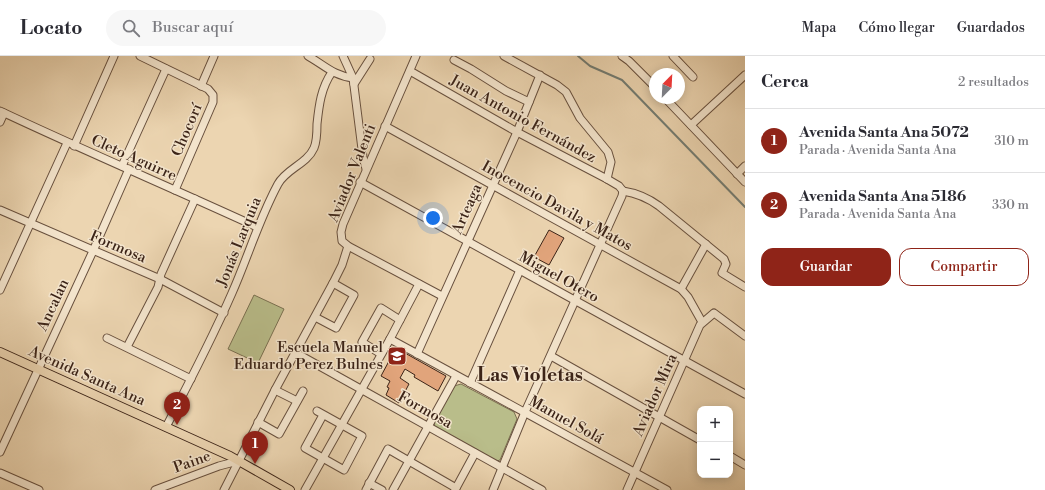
<!DOCTYPE html>
<html lang="es">
<head>
<meta charset="utf-8">
<style>
  body { margin:0; font-family:"Libre Bodoni",serif; background:#f7f7f7; color:#2b2b33 }
  .controls { position:absolute; right:12px; bottom:12px; display:grid; overflow:hidden; border-radius:8px; box-shadow:0 2px 10px #0003 }
  .controls button { width:36px; height:36px; display:grid; place-items:center; padding:0; border:0; border-bottom:1px solid #e1e1e2; background:#fff; color:#2b2b33; font:20px sans-serif }
  .compass { position:absolute; left:649px; top:12px; width:36px; height:36px; border-radius:50%; background:#fff; box-shadow:0 2px 10px #0003; rotate:24deg }
  .you { position:absolute; left:433px; top:162px; width:14px; height:14px; margin:-10px; border:3px solid #fff; border-radius:50%; background:#1a73e8; box-shadow:0 0 0 6px #1a73e833 }
  .badge { display:grid; place-items:center; width:26px; height:26px; border-radius:50%; background:#8f2418; color:#fff; font-size:13px; font-weight:700 }
  .pin { position:absolute; translate:-50% -33px; filter:drop-shadow(0 1px 2px #0008) }
  .pin::after { content:''; position:absolute; top:21px; width:14px; height:12px; background:inherit; clip-path:polygon(0 0,100% 0,50% 100%) }
  .list { margin:0; padding:0; list-style:none }
  h2 { display:flex; justify-content:space-between; align-items:center; height:52px; margin:0; padding:0 16px; font-size:17px }
  h2 small { font-size:13px; font-weight:400; color:#7c7c81 }
  .list li { display:grid; grid-template-columns:26px 1fr auto; gap:12px; align-items:center; box-sizing:border-box; height:64px; padding:0 16px; border-top:1px solid #e1e1e2 }
  .list b { display:block; font-size:15px; white-space:nowrap }
  .list p { margin:0; font-size:13px; white-space:nowrap; color:#7c7c81 }
  .list em { font-size:13px; font-style:normal; color:#7c7c81 }
  .actions { display:flex; gap:8px; padding:12px 16px }
  .actions a { flex:1; padding:9px 0; border:1px solid #8f2418; border-radius:12px; text-align:center; font-size:14px; color:#8f2418 }
  .actions .main { background:#8f2418; color:#fff }
  .icon { flex:none; width:22px; height:22px; fill:none; stroke:currentColor; stroke-width:2; stroke-linecap:round; stroke-linejoin:round }
  .map { position:relative; flex:none; width:745px; height:434px; overflow:hidden }
  header { display:flex; align-items:center; gap:24px; box-sizing:border-box; height:56px; padding:0 20px; background:#fff; border-bottom:1px solid #e1e1e2 }
  header strong { font-size:19px }
  nav { display:flex; gap:22px; margin-inline-start:auto; font-size:14px }
  .search { width:280px; height:36px; background:#f7f7f7; display:flex; align-items:center; gap:10px; box-sizing:border-box; padding:0 14px; border-radius:22px; color:#7c7c81; font-size:15px }
  main { display:flex }
  aside { flex:1; background:#fff }
  .map>svg:first-child { display:block }
  .green { fill:#b9bd8a; stroke:#7a7051 }
  .lines { fill:none; stroke-linecap:round; stroke-linejoin:round }
  .stream { stroke:#747d73; stroke-width:2 }
  .building { fill:#e1a47b; stroke:#3c2418 }
  .minor-casing { stroke:#68503e; stroke-width:9 }
  .major-casing { stroke:#3c2418; stroke-width:10 }
  .minor { stroke:#f3e4cc; stroke-width:7 }
  .major { stroke:#ecd5b1; stroke-width:8 }
  .labels { text-anchor:middle; dominant-baseline:central; stroke-width:3; stroke-linejoin:round; paint-order:stroke }
  .street-label { font-size:15px; fill:#3c2418; stroke:#f3e4cc }
  .poi-label { font-size:15px; fill:#3c2418; stroke:#f3e4cc; text-anchor:end }
  .district-label { font-size:19px; font-weight:bold; fill:#3c2418; stroke:#f3e4cc }
</style>
</head>
<body>
<header>
<strong>Locato</strong>
<div class="search"><svg class="icon" aria-label="search" viewBox="0 0 24 24"><circle cx="10" cy="10" r="6"/><path d="M15 15l6 6"/></svg>Buscar aquí</div>
<nav><a>Mapa</a><a>Cómo llegar</a><a>Guardados</a></nav>
</header>
<main>
<div class="map">
<svg width="745" height="434" viewBox="0 0 745 434">
  <rect width="100%" height="100%" fill="#ecd5b1"/>
  <filter id="stains"><feTurbulence type="fractalNoise" baseFrequency=".005" numOctaves="4"/><feColorMatrix values="0 0 0 0 .2 0 0 0 0 .09 0 0 0 0 .02 0 0 0 .5 -.17"/></filter>
  <radialGradient id="worn" r=".72"><stop offset=".6" stop-color="#630" stop-opacity="0"/><stop offset="1" stop-color="#630" stop-opacity=".3"/></radialGradient>
  <g class="green">
    <path d="M254 239 284 253 258 307 228 293Z"/>
    <path d="M461 328 514 356 517 363 500 404 494 406 435 372 434 367 454 330Z"/>
  </g>
  <g class="lines">
    <path class="stream" d="M578 0 590 10 622 24 745 151"/>
  </g>
  <g class="building">
    <path d="M549 174 564 182 549 209 534 201Z"/>
    <path d="M396 292 446 320 438 335 414 321 415 319 405 313 400 322 409 328 399 347 386 339 389 332 387 331 390 325 381 320Z"/>
  </g>
  <g class="lines">
    <g class="minor-casing">
      <g id="minor">
        <path d="M140 0 208 33 213 39V46L175 134"/>
        <path d="M308 0C324 9 334 20 353 22"/>
        <path d="M343 0 353 22 363 101 366 113"/>
        <path d="M416 0 343 168 341 176 342 185 348 190 442 240"/>
        <path d="M504 0 557 29 566 36 580 62 608 96 611 106 607 123"/>
        <path d="M622 0 629 5 655 31"/>
        <path d="M673 0 693 21"/>
        <path d="M454 4 471 13 506 35 529 46"/>
        <path d="M410 15 517 76 607 123 619 130 623 135"/>
        <path d="M354 28 370 3"/>
        <path d="M201 30 214 0"/>
        <path d="M665 42 745 126"/>
        <path d="M0 55C85 95 172 132 257 171"/>
        <path d="M0 66 4 57"/>
        <path d="M691 69 745 19"/>
        <path d="M385 70 681 233 688 241 702 266"/>
        <path d="M74 90 114 0"/>
        <path d="M122 110 166 13"/>
        <path d="M737 118 745 110"/>
        <path d="M360 126 745 338"/>
        <path d="M623 135C636 137 648 142 659 150L724 203 726 208 722 217 745 231"/>
        <path d="M0 154 160 223 224 257"/>
        <path d="M681 233 706 188"/>
        <path d="M0 234 67 87"/>
        <path d="M315 261 336 272 354 239 333 227"/>
        <path d="M107 282 191 323"/>
        <path d="M390 283 667 434"/>
        <path d="M127 291 158 231 161 218 195 143"/>
        <path d="M296 297 542 434"/>
        <path d="M381 298 362 286 381 252 400 264"/>
        <path d="M417 298 517 76 540 19"/>
        <path d="M551 300 700 384"/>
        <path d="M470 327 520 214"/>
        <path d="M275 334 297 345"/>
        <path d="M317 355 362 380 344 414 305 392 323 359"/>
        <path d="M258 366 279 378 303 335"/>
        <path d="M166 371C189 327 212 283 232 237 248 201 259 163 278 128 286 113 307 108 314 92 317 85 317 76 317 68 319 49 321 32 332 16"/>
        <path d="M0 396 93 195 129 113"/>
        <path d="M730 400 745 409"/>
        <path d="M0 417 39 434"/>
        <path d="M369 427 382 434"/>
        <path d="M155 434 219 410 238 405"/>
        <path d="M224 434 275 334 333 227 342 209 348 190"/>
        <path d="M305 434 390 283 419 228"/>
        <path d="M366 434 388 393 456 432"/>
        <path d="M393 434 456 320"/>
        <path d="M455 434 475 397"/>
        <path d="M493 434 525 356 622 140 623 135"/>
        <path d="M627 434 700 269 714 257 745 280"/>
      </g>
    </g>
    <g class="major-casing">
      <path id="major" d="M0 296 230 400 290 434"/>
    </g>
    <use href="#minor" class="minor"/>
    <use href="#major" class="major"/>
  </g>
  <defs>
    <g id="school-square" transform="scale(1)"><rect x="-9" y="-9" width="18" height="18" rx="4" fill="#8f2418" stroke="#f3e4cc"/><path d="M0-5L7-2L0 1L-7-2ZM-4 1L0 2.5L4 1V4Q0 6-4 4Z" fill="#fff"/></g>
  </defs>
  <g fill-rule="evenodd">
    <use href="#school-square" x="397" y="300"/>
  </g>
  <g class="labels">
    <g class="street-label">
      <text transform="translate(523 63) rotate(29)">Juan Antonio Fernández</text>
      <text transform="translate(187 74) rotate(-67)">Chocorí</text>
      <text transform="translate(134 102) rotate(24)">Cleto Aguirre</text>
      <text transform="translate(352 117) rotate(-68)">Aviador Valenti</text>
      <text transform="translate(557 150) rotate(29)">Inocencio Davila y Matos</text>
      <text transform="translate(467 153) rotate(-66)">Arteaga</text>
      <text transform="translate(239 186) rotate(-68)">Jonás Larquia</text>
      <text transform="translate(118 191) rotate(23)">Formosa</text>
      <text transform="translate(559 221) rotate(29)">Miguel Otero</text>
      <text transform="translate(53 249) rotate(-65)">Ancalan</text>
      <text transform="translate(87 320) rotate(24)">Avenida Santa Ana</text>
      <text transform="translate(655 339) rotate(-66)">Aviador Mira</text>
      <text transform="translate(425 354) rotate(29)">Formosa</text>
      <text transform="translate(566 364) rotate(29)">Manuel Solá</text>
      <text transform="translate(192 406) rotate(-20)">Paine</text>
    </g>
    <g class="poi-label">
      <text x="383" y="291">Escuela Manuel<tspan x="383" dy="17">Eduardo Perez Bulnes</tspan></text>
    </g>
    <g class="district-label">
      <text x="530" y="319">Las Violetas</text>
    </g>
  </g>
  <rect width="100%" height="100%" filter="url(#stains)"/>
  <rect width="100%" height="100%" fill="url(#worn)"/>
</svg>
<div class="controls">
<button>+</button>
<button>−</button>
</div>
<svg class="compass" viewBox="-18 -18 36 36"><path d="M0-13l5 13h-10z" fill="#e53935"/><path d="M0 13l5-13h-10z" fill="#7c7c81"/></svg>
<div class="you"></div>
<div class="pin badge" style="left:255px;top:408px">1</div>
<div class="pin badge" style="left:177px;top:369px">2</div>
</div>
<aside>
<h2>Cerca<small>2 resultados</small></h2>
<ul class="list">
<li><span class="badge">1</span><div><b>Avenida Santa Ana 5072</b><p>Parada · Avenida Santa Ana</p></div><em>310 m</em></li>
<li><span class="badge">2</span><div><b>Avenida Santa Ana 5186</b><p>Parada · Avenida Santa Ana</p></div><em>330 m</em></li>
</ul>
<div class="actions"><a class="main">Guardar</a><a>Compartir</a></div>
</aside>
</main>
</body>
</html>
